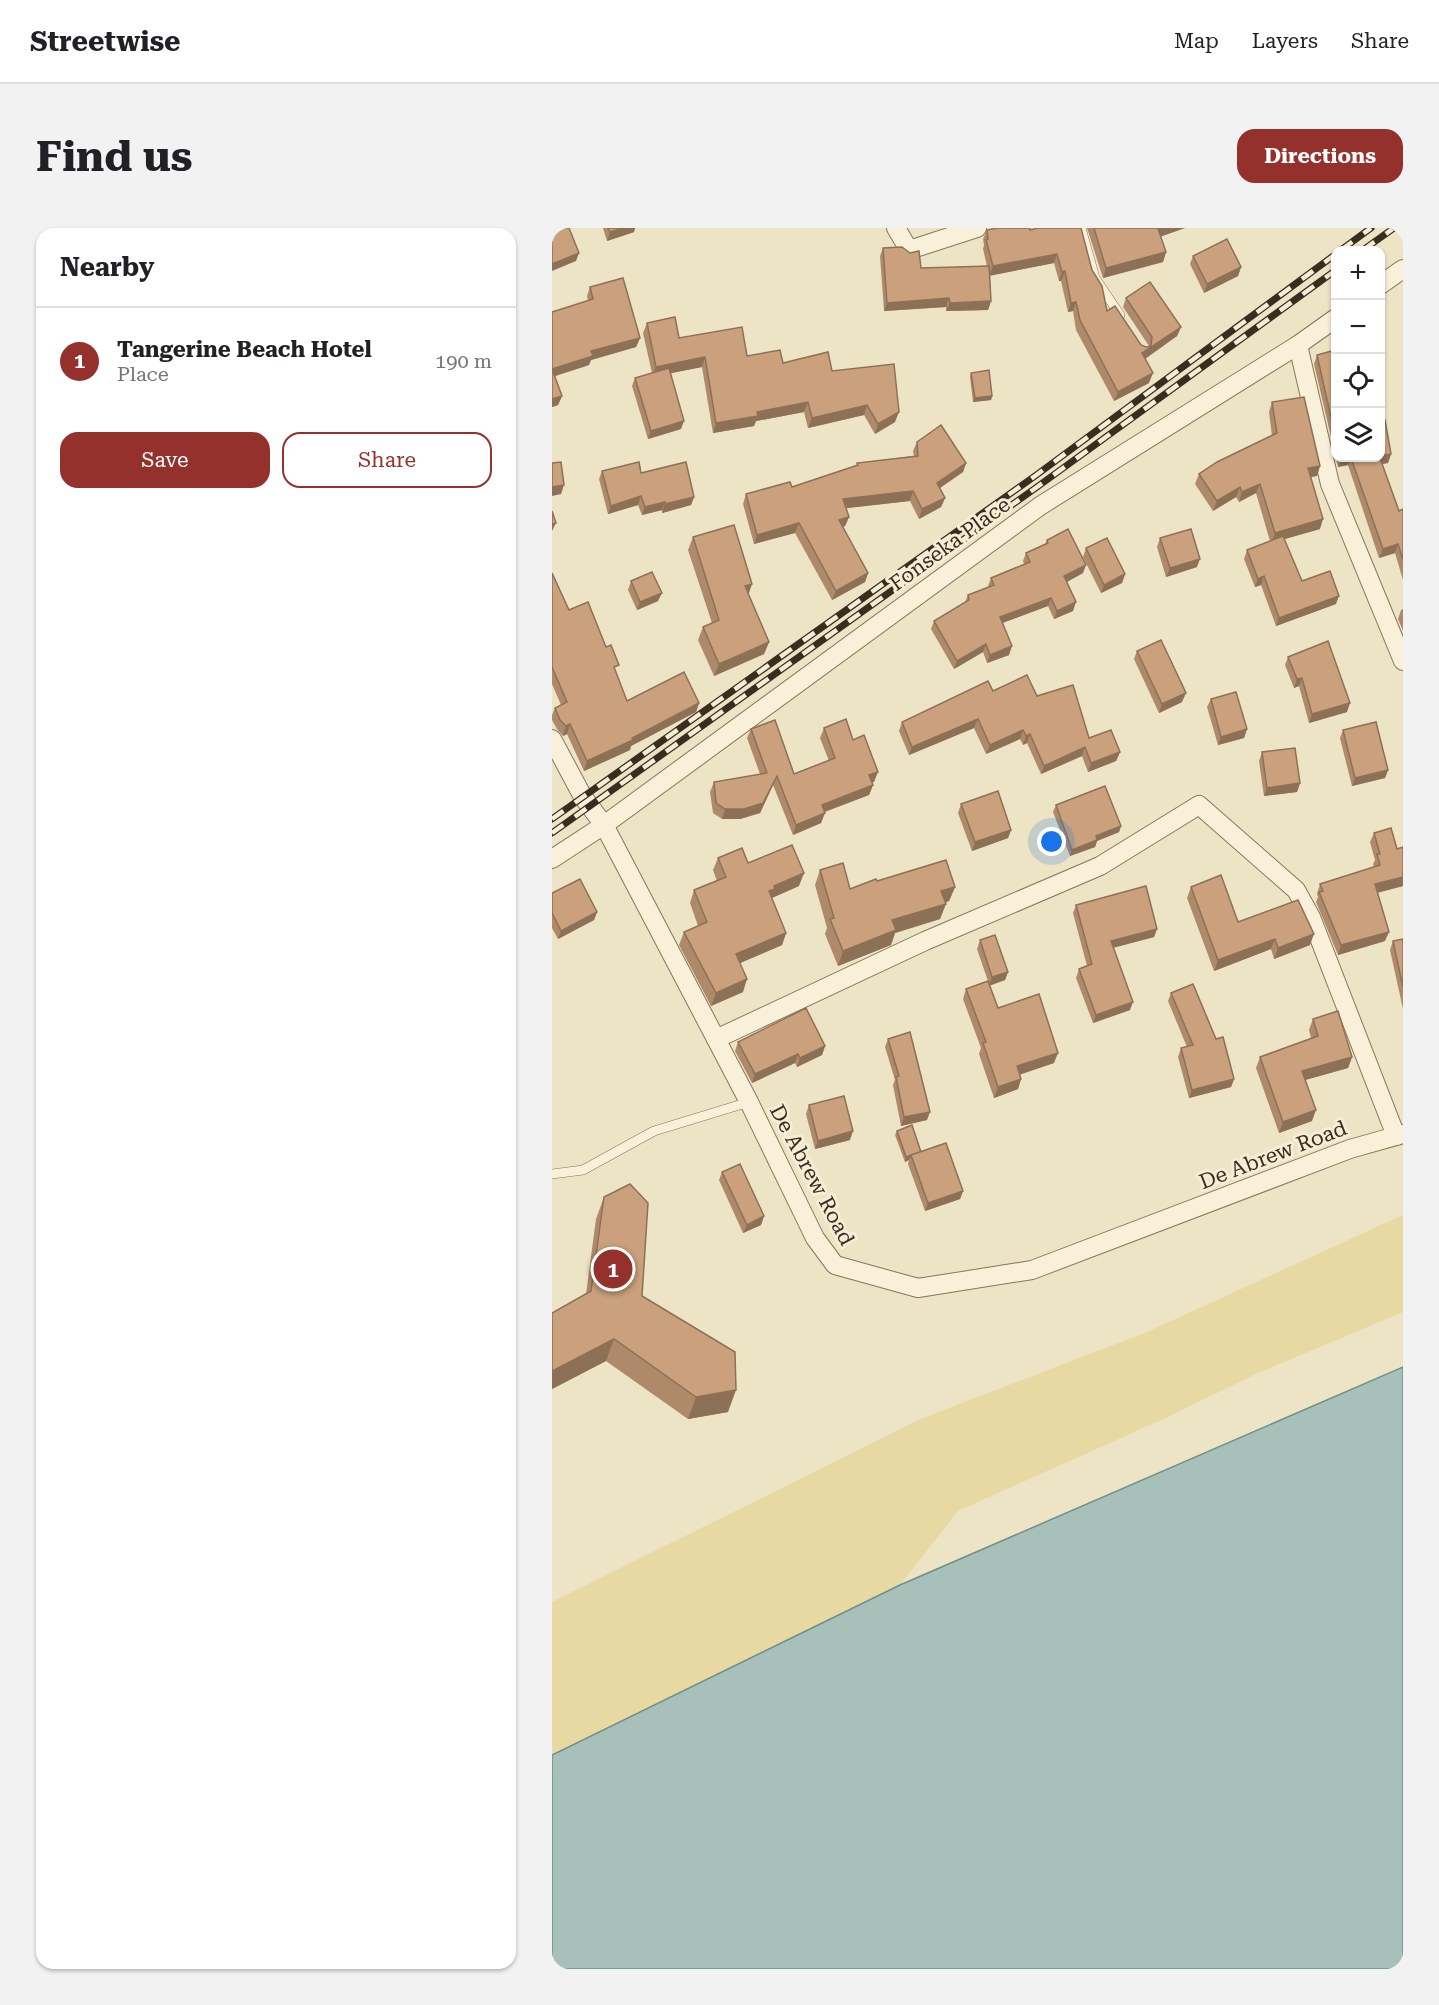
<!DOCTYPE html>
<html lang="en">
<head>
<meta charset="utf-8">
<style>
  body { margin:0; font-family:"Roboto Serif",serif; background:#f2f2f2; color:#202124 }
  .controls { position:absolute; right:18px; top:18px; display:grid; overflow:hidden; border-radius:12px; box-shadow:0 2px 4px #0004 }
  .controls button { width:54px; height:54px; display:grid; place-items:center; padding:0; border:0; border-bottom:2px solid #e0e0e0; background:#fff; color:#202124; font:30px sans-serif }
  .you { position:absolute; left:500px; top:614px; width:21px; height:21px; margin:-15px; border:4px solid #fff; border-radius:50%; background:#1a73e8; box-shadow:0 0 0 9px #1a73e833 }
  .badge { display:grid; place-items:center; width:39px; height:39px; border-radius:50%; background:#95312d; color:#fff; font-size:20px; font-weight:700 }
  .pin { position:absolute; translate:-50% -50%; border:3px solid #fff; box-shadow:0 2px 6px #0006 }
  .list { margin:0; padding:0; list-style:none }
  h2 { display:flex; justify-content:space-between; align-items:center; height:78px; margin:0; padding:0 24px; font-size:26px }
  h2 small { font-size:20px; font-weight:400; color:#757577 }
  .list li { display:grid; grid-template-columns:39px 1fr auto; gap:18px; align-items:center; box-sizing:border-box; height:108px; padding:0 24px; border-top:2px solid #e0e0e0 }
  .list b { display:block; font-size:22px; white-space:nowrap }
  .list p { margin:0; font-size:20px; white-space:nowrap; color:#757577 }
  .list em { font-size:20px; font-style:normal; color:#757577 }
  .actions { display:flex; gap:12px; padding:18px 24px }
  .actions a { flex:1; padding:14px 0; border:2px solid #95312d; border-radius:18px; text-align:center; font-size:21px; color:#95312d }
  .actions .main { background:#95312d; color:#fff }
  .icon { flex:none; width:33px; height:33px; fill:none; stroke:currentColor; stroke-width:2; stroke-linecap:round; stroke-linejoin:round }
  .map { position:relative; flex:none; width:851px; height:1741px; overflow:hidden; border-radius:18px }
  header { display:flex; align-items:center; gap:36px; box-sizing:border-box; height:84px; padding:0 30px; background:#fff; border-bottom:2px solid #e0e0e0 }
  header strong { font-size:28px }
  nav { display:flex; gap:33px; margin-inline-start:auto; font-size:21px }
  .intro { display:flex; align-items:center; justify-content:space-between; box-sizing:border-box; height:144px; padding:0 36px }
  h1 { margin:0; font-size:42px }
  .button { padding:15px 27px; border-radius:18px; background:#95312d; color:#fff; font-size:21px; font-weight:700 }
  main { display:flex; gap:36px; padding:0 36px }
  aside { flex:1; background:#fff; border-radius:18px; box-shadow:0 2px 4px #0004 }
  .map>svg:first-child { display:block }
  .sand { fill:#e8d9a3 }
  .water { fill:#a7c1ba; stroke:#6e8f88; stroke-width:1.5 }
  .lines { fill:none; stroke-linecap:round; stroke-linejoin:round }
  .lane-casing { stroke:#88755c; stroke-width:10 }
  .street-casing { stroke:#88755c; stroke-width:20 }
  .lane { stroke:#f8f0d9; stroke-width:9 }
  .street { stroke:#f8f0d9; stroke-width:18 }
  .rail-casing { stroke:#382d1f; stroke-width:7 }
  .rail { stroke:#f5edd5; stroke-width:4.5; stroke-dasharray:14; stroke-linecap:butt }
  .wall { fill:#ae8a6b }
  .shaded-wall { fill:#8d7157 }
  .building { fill:#caa17c; stroke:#8d7157; stroke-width:1.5 }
  .labels { text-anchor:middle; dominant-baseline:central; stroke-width:6; stroke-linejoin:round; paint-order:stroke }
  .street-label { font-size:21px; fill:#382d1f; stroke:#f5edd5 }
</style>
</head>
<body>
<header>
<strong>Streetwise</strong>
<nav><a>Map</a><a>Layers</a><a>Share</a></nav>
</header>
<div class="intro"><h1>Find us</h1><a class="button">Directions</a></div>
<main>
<aside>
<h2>Nearby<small></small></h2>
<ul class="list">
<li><span class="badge">1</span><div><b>Tangerine Beach Hotel</b><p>Place</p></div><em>190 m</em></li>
</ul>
<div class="actions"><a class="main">Save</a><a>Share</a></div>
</aside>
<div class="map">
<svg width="851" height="1741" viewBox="0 0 851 1741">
  <rect width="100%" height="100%" fill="#ede3c5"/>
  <path class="sand" d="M851 987V1084L704 1146 609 1192 406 1283 348 1357 0 1527V1374L371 1190 595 1104Z"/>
  <path class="water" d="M851 1139V1741H0V1527L348 1357Z"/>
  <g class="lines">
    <g class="lane-casing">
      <g id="lane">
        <path d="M529 0 543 50 568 87"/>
        <path d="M0 946 31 942 102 903 197 874"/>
      </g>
    </g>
    <g class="street-casing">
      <g id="street">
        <path d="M344 0 357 22 425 0"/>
        <path d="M828 57 851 41"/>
        <path d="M746 117 778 256 851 433"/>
        <path d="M0 511 31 569 52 597 197 874 263 1010 283 1037 366 1060 480 1042 798 921 851 906"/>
        <path d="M0 631 52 597 488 278 746 117 784 90"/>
        <path d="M164 811 373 713 548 638 647 577 744 662 759 689 844 908"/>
      </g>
    </g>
    <use href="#lane" class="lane"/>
    <use href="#street" class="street"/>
    <g class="rail-casing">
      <g id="rail">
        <path d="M789 22 819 0"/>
        <path d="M811 22 842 0"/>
        <path d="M0 591 483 248 784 26"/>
        <path d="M0 605 485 259 784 42"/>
      </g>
    </g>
    <use href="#rail" class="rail"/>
  </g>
  <g class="wall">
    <path d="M51 0H83L82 4 55 13Z"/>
    <path d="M535 0H633L609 8 614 24 611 34 551 50Z"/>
    <path d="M435 2H478L540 42 555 83 589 117 594 119 597 118 571 79 574 70 629 99 625 108 593 131 597 155 562 173 524 102 521 83 516 84 509 53H507L502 35 438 47 439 73 436 82 394 83V79L332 83 328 28 331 20 369 40 435 38 431 21 432 17 431 11Z"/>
    <path d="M641 28 689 39 686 48 652 65 638 36Z"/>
    <path d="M38 59 88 110 84 119 39 132 37 137 3 148 10 168 6 177 0 179V84L36 73 35 68Z"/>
    <path d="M95 95 127 110 195 128 280 143 343 194 323 206 312 187 256 200 252 184 204 193 202 198 161 205 150 139 118 145 129 201 96 211 80 158 83 150 100 145 91 105Z"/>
    <path d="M783 122V230H828L839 226 836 235 830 236 847 283 851 281V352L843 325 827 330 796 237 786 239 762 136 765 127Z"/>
    <path d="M419 145 440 168 439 172 421 174 418 149Z"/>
    <path d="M720 174 768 238 765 248 759 249 768 301 732 311 750 353 784 376 724 398 709 357 703 359 692 331 695 322 718 313 704 265 687 274 684 269 661 283 643 256 647 246 720 208 717 184Z"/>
    <path d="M365 214 414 235 411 244 388 260 393 270 389 279 367 291 358 273 294 280 297 289 293 298 291 299 316 345 313 354 280 372 243 305 202 316 191 276 194 266 240 259 304 238 305 235 362 228 361 223Z"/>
    <path d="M50 243 89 245 142 269 139 277 110 285V282L90 287 86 277 56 286 47 251Z"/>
    <path d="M141 309 200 356 196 366 217 414 212 426 162 448 146 412 151 399 160 395 136 322Z"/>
    <path d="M608 310 645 339 614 349 605 319Z"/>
    <path d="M495 312 531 345 515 354 521 383 502 391 496 378 450 395 457 427 435 435 431 424 402 441 379 401 382 393 413 374 416 367 437 359 436 358 439 350 472 336 471 333 474 325 493 316Z"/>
    <path d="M534 320 573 346 570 355 549 365 531 329Z"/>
    <path d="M0 345 17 382 64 444 75 473 147 475 144 484 79 518 78 522 32 543 15 506 11 508 5 501 0 492V487L3 480 9 477 0 456Z"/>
    <path d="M79 353 106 373 85 382 76 362Z"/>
    <path d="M851 381V403L846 391 849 382Z"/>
    <path d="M585 423 630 474 607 485 582 431Z"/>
    <path d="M736 429 795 484 757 495 747 458 742 460 733 437Z"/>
    <path d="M441 463 485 468 537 510 568 524 564 533 536 544 530 528 489 546 475 515 471 517 468 511 434 526 422 500 357 527 347 503 350 494Z"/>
    <path d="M659 471 695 501 692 510 666 517 655 479Z"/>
    <path d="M272 500 301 512 322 554H320L321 557 317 567 273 584 269 595 241 607 221 557 208 585 188 591H170L161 585 158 564 162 554 208 546 195 510 199 501 242 546 277 533 268 510Z"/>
    <path d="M791 502 836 542 833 550 800 558 788 510Z"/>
    <path d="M710 524 748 555 745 564 712 568 707 533Z"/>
    <path d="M409 576 459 602 456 610 420 623 406 585Z"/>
    <path d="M504 577 569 598 567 604 545 613 543 619 518 628 501 584Z"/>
    <path d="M822 605 851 658 825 665 833 713 786 727 764 674 766 669 765 666 768 656 822 639 821 636 823 632 818 614Z"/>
    <path d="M166 630 196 635 247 658 219 670 234 705 230 717 188 735 191 764 159 778 127 717 132 704 146 698 138 675 142 662 165 653 161 642Z"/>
    <path d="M268 642 298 661 325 653 403 659 397 673 393 675 388 691 343 705 339 717 286 738 273 706 275 700 263 657Z"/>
    <path d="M639 659 686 694 758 717 722 731 719 721 662 743 635 670Z"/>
    <path d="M0 665 45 684 42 692 6 711 0 700Z"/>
    <path d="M524 677 605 701 602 709 561 720 578 782 541 795 524 750 527 741 535 738 521 685Z"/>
    <path d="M851 711V781L838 722 841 713Z"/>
    <path d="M428 712 456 744 453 752 437 757 446 780 502 835 468 846 469 851 466 861 442 870 427 826 429 820 411 771 414 761 436 753 425 721Z"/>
    <path d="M619 765 664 811 682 851 679 859 637 870 626 829 629 820 635 819 616 773Z"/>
    <path d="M761 791 800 829 796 840 753 852 760 893 727 905 704 840 708 829 759 810 757 802Z"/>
    <path d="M336 811 375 892 349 898 341 857 343 852 333 819Z"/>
    <path d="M186 814 273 818 270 827 245 839 243 835 200 855 183 823Z"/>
    <path d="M257 877 298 912 263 921 254 886Z"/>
    <path d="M345 903 369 924 411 963 408 971 373 983 356 936 357 932 353 934 343 907Z"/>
    <path d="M170 944 212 988 209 997 191 1005 167 952Z"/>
    <path d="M52 969 90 1068 176 1184 136 1191 54 1133 0 1161V1085L34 1066 44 991Z"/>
  </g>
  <g class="shaded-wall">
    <path d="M71 0H83L82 4 55 13 58 4Z"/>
    <path d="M608 0H633L602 11 606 1Z"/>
    <path d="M614 24 611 34 551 50 554 40Z"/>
    <path d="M27 25 24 33 0 43V36Z"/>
    <path d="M505 26 502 35 437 48 441 38Z"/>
    <path d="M689 39 686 48 652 65 655 56Z"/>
    <path d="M513 43 509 53H507L510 44Z"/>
    <path d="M397 70 394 79 332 83 335 75Z"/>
    <path d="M439 73 436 82 394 83 398 75Z"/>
    <path d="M524 74 521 83 516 84 519 75Z"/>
    <path d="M629 99 625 108 587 135 590 125Z"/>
    <path d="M88 110 84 119 39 132 37 137 0 149V141L39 123Z"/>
    <path d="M153 129 150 139 100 149 104 139Z"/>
    <path d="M601 145 597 155 562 173 566 164Z"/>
    <path d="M10 168 6 177 0 179V171Z"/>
    <path d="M440 168 439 172 421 174 423 170Z"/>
    <path d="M256 174 252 184 204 193 202 198 161 205 164 195 205 184Z"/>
    <path d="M315 177 312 187 256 200 260 190Z"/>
    <path d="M347 184 343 194 323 206 326 196Z"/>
    <path d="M132 193 129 201 96 211 99 203Z"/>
    <path d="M839 226 836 235 824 237 826 230H828V228Z"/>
    <path d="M789 230H798L796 237 786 239Z"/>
    <path d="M414 235 411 244 382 264 385 255Z"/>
    <path d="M768 238 765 248 752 250 756 240Z"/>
    <path d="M708 256 704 265 687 274 690 264Z"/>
    <path d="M12 257 9 266 0 268V259Z"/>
    <path d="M688 259 684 269 661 283 665 273Z"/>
    <path d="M361 263 358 273 287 281 291 271Z"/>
    <path d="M89 268 86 277 56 286 59 278Z"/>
    <path d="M142 269 139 277 110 285 113 276Z"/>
    <path d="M393 270 389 279 367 291 370 281Z"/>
    <path d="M113 274 110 282 90 287 93 279Z"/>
    <path d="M297 289 293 298 284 301 287 292Z"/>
    <path d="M771 291 768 301 719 315 723 305Z"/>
    <path d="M4 295 0 303V296Z"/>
    <path d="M247 295 243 305 202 316 205 307Z"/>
    <path d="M846 316 843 325 827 330 831 321Z"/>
    <path d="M648 331 645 339 614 349 618 340Z"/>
    <path d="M534 337 531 345 509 357 512 348Z"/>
    <path d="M316 345 313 354 280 372 284 363Z"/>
    <path d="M573 346 570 355 549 365 552 357Z"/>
    <path d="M712 348 709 357 703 359 706 351Z"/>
    <path d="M200 356 196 368 193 358Z"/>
    <path d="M110 365 106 373 85 382 88 374Z"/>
    <path d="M787 368 784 376 724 398 727 390Z"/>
    <path d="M499 370 496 378 445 397 448 389Z"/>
    <path d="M524 374 521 383 502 391 505 383Z"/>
    <path d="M217 414 212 426 162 448 167 436Z"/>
    <path d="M434 416 431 424 402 441 405 433Z"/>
    <path d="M460 418 457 427 435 435 438 427Z"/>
    <path d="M750 450 747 458 742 460 745 451Z"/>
    <path d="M634 465 630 474 607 485 610 476Z"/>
    <path d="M147 475 144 484 79 518 78 522 32 543 35 533Z"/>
    <path d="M798 475 795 484 757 495 760 486Z"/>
    <path d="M426 491 422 500 357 527 360 519Z"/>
    <path d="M18 496 15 506 11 508 14 498Z"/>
    <path d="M695 501 692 510 666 517 669 509Z"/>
    <path d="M471 502 468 511 434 526 438 517Z"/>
    <path d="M478 506 475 515 471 517 474 508Z"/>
    <path d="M533 519 530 528 489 546 492 538Z"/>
    <path d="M568 524 564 533 536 544 539 535Z"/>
    <path d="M836 542 833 550 800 558 803 550Z"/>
    <path d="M326 544 322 554 314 556 317 547Z"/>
    <path d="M225 548 221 557 208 585 188 591H170L173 581Z"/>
    <path d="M748 555 745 564 712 568 715 560Z"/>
    <path d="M321 557 317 567 266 586 270 577Z"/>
    <path d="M273 585 269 595 241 607 244 597Z"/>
    <path d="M569 598 567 604 545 613 543 619 518 628 520 622 544 608Z"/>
    <path d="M459 602 456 610 420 623 423 614Z"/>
    <path d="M252 645 247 658 220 670 217 663 222 658Z"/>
    <path d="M851 649V658L820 666 823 656Z"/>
    <path d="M403 659 397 673 384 678 389 663Z"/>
    <path d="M394 676 388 691 343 705 339 717 286 738 291 723 340 692Z"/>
    <path d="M45 684 42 692 6 711 9 703Z"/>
    <path d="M605 701 602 709 556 721 559 713Z"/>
    <path d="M837 704 833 713 786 727 789 717Z"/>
    <path d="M234 705 230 717 179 739 184 726Z"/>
    <path d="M762 706 758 717 722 731 726 720Z"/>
    <path d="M723 711 719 721 662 743 666 732Z"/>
    <path d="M456 744 453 752 437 758 440 749Z"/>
    <path d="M195 751 191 764 159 778 164 765Z"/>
    <path d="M581 774 578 782 541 795 544 787Z"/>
    <path d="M273 818 270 827 245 839 248 830Z"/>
    <path d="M506 825 502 835 461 849 465 838Z"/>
    <path d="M246 826 243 835 200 855 203 846Z"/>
    <path d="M800 829 796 840 746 854 750 843Z"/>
    <path d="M469 851 466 861 442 870 446 859Z"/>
    <path d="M682 851 679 859 637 870 640 862Z"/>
    <path d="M764 882 760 893 727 905 731 894Z"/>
    <path d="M378 884 375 892 349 898 352 889Z"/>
    <path d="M301 903 298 912 263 921 266 913Z"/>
    <path d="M359 928 357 932 353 934 354 929Z"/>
    <path d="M411 963 408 971 373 983 376 975Z"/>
    <path d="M212 988 209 997 191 1005 195 997Z"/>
    <path d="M62 1111 54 1133 0 1161V1143Z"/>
    <path d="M184 1162 176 1184 136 1191 144 1169Z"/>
  </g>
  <g class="building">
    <path d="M0 0H17L27 25 0 36Z"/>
    <path d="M56 0H71L58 4Z"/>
    <path d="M445 0H478V2L486 0H529L540 42 550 58 555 83 563 78 589 117 594 119 599 118 600 109 574 70 598 54 629 99 590 125 601 145 566 164 528 92 524 74 519 75 513 43 510 44 505 26 441 38 434 12 436 11 435 2Z"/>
    <path d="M542 0H608L606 1 614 24 554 40Z"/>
    <path d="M675 11 689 39 655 56 641 28Z"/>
    <path d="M350 19 358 25 367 23 369 40 437 38 439 73 398 75 397 70 335 75 331 20Z"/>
    <path d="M71 50 88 110 39 123 41 128 0 141V84L41 71 38 59Z"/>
    <path d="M123 89 127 110 190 99 195 128 228 122 231 135 276 124 280 143 342 136 347 184 326 196 315 177 260 190 256 174 205 184 206 188 164 195 153 129 104 139 95 95Z"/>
    <path d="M783 122V207L765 127Z"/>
    <path d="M117 140 132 193 99 203 83 150Z"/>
    <path d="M0 141 10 168 0 171Z"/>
    <path d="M437 142 440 168 423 170 419 145Z"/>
    <path d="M752 169 768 238 756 240 771 291 723 305 708 256 690 264 688 259 665 273 647 246 665 234 725 205 720 174Z"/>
    <path d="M833 192 839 226 828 228V193Z"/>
    <path d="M389 197 414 235 385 255 393 270 370 281 361 263 291 271 297 289 287 292 316 345 284 363 247 295 205 307 194 266 238 254 240 259 306 237 305 235 366 228 365 214Z"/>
    <path d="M799 230H828L847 283 851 281V332L846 316 831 321Z"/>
    <path d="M9 234 12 257 0 259V235Z"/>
    <path d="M87 234 89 245 134 234 142 269 113 276V274L93 279 89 268 59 278 50 243Z"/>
    <path d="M0 283 4 295 0 296Z"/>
    <path d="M182 297 200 356 193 358 217 414 167 436 151 399 167 392 141 309Z"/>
    <path d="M516 301 534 337 512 348 524 374 505 383 499 370 448 389 460 418 438 427 434 416 405 433 382 393 417 372 416 367 442 357 439 350 478 334 474 325 496 315 495 312Z"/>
    <path d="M639 301 648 331 618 340 608 310Z"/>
    <path d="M731 308 750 353 778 343 787 368 727 390 712 348 706 351 695 322Z"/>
    <path d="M555 310 573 346 552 357 534 320Z"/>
    <path d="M100 344 110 365 88 374 79 353Z"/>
    <path d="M0 345 17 382 36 374 54 419 59 417 67 437 62 439 75 473 132 444 147 475 80 510 81 512 35 533 18 496 14 498 8 492 3 480 15 474 0 439Z"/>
    <path d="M609 412 634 465 610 476 585 423Z"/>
    <path d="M776 413 798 475 760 486 750 450 745 451 736 429Z"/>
    <path d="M475 447 485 468 521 457 537 510 559 502 568 524 539 535 533 519 492 538 478 506 474 508 471 502 438 517 426 491 360 519 350 494 436 453 441 463Z"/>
    <path d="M684 464 695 501 669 509 659 471Z"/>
    <path d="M294 491 301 512 312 507 326 544 317 547 321 557 270 577 273 585 244 597 225 548 211 575 192 581H173L164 575 162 554 215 545 199 501 223 492 242 546 283 530 272 500Z"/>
    <path d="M824 494 836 542 803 550 791 502Z"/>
    <path d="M743 520 748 555 715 560 710 524Z"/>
    <path d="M553 558 569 598 544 608 545 612 520 622 504 577Z"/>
    <path d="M446 563 459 602 423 614 409 576Z"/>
    <path d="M839 600 845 621 851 619V649L823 656 837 704 789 717 767 664 771 663 768 656 828 637 825 626H828L822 605Z"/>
    <path d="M240 617 252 645 222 658 223 661 217 663 234 705 184 726 195 751 164 765 132 704 155 694 142 662 174 649 166 630 190 620 196 635Z"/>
    <path d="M394 632 403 659 389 663 394 676 340 692 344 702 291 723 278 691 282 690 268 642 291 635 298 661 324 651 325 653Z"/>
    <path d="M669 647 686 694 746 672 762 706 726 720 723 711 666 732 639 659Z"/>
    <path d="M28 651 45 684 9 703 0 685V665Z"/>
    <path d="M594 658 605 701 559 713 581 774 544 787 527 741 540 736 524 677Z"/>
    <path d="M443 707 456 744 440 749 428 712Z"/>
    <path d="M851 711V759L841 713Z"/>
    <path d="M436 753 446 780 487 766 506 825 465 838 469 851 446 859 431 815 434 814 414 761Z"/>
    <path d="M641 756 664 811 671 809 682 851 640 862 629 820 641 817 619 765Z"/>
    <path d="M254 780 273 818 248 830 246 826 203 846 186 814Z"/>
    <path d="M786 783 800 829 750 843 764 882 731 894 708 829 766 808 761 791Z"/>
    <path d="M358 804 378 884 352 889 344 849 347 848 336 811Z"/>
    <path d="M292 868 301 903 266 913 257 877Z"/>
    <path d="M360 897 369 924 354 929 345 903Z"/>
    <path d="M394 915 411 963 376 975 359 927Z"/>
    <path d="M188 936 212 988 195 997 170 944Z"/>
    <path d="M78 956 96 975 90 1068 183 1124 184 1162 144 1169 62 1111 0 1143V1085L39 1063 52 969Z"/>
  </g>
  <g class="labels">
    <g class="street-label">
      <text transform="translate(398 316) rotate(-36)">Fonseka Place</text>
      <text transform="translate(721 927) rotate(-21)">De Abrew Road</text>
      <text transform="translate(260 947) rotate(62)">De Abrew Road</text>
    </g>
  </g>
</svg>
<div class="controls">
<button>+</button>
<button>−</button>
<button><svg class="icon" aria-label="locate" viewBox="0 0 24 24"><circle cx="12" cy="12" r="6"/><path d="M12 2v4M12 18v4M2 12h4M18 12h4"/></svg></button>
<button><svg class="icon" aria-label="layers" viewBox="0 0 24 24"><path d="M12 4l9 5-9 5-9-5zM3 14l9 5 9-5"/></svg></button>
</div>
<div class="you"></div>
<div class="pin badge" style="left:61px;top:1041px">1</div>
</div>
</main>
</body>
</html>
